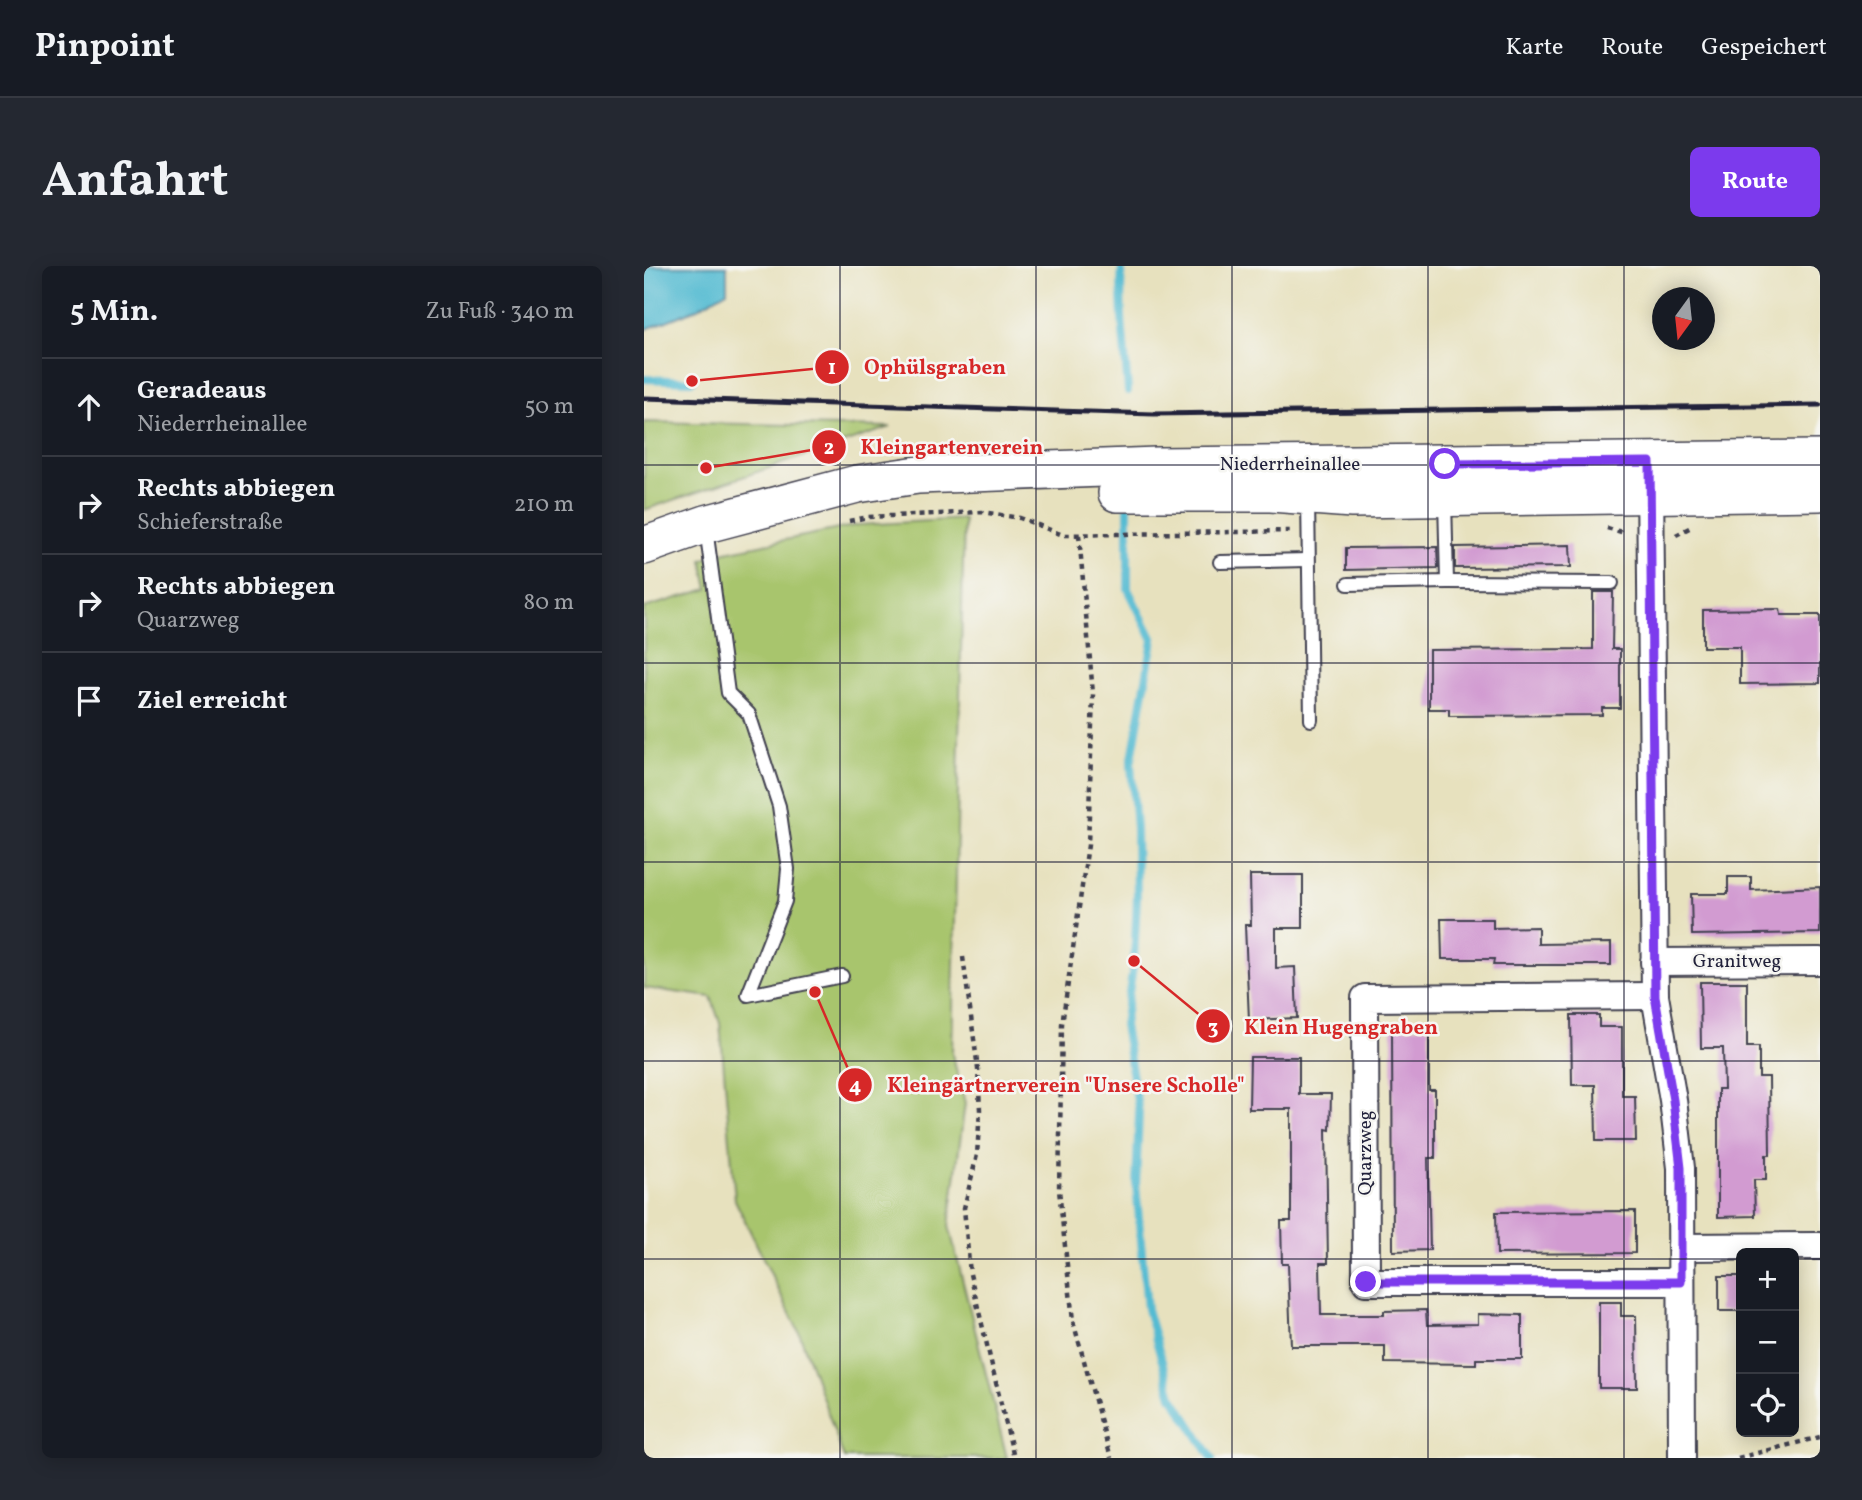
<!DOCTYPE html>
<html lang="de">
<head>
<meta charset="utf-8">
<style>
  body { margin:0; font-family:Vollkorn,serif; background:#242831; color:#f1f3f6 }
  .controls { position:absolute; right:21px; bottom:21px; display:grid; overflow:hidden; border-radius:10px; box-shadow:0 4px 18px #0003 }
  .controls button { width:63px; height:63px; display:grid; place-items:center; padding:0; border:0; border-bottom:2px solid #363941; background:#171b24; color:#f1f3f6; font:35px sans-serif }
  .compass { position:absolute; left:1008px; top:21px; width:63px; height:63px; border-radius:50%; background:#171b24; box-shadow:0 4px 18px #0003; rotate:195deg }
  .stop { position:absolute; width:21px; height:21px; margin:-16px; border:5px solid #7c3aed; border-radius:50%; background:#fff }
  .stop.end { background:#7c3aed; border-color:#fff; box-shadow:0 2px 7px #0008 }
  .list { margin:0; padding:0; list-style:none }
  h2 { display:flex; justify-content:space-between; align-items:center; height:91px; margin:0; padding:0 28px; font-size:30px }
  h2 small { font-size:23px; font-weight:400; color:#9ea1a6 }
  .list li { display:grid; grid-template-columns:46px 1fr auto; gap:21px; align-items:center; box-sizing:border-box; height:98px; padding:0 28px; border-top:2px solid #363941 }
  .list b { display:block; font-size:26px; white-space:nowrap }
  .list p { margin:0; font-size:23px; white-space:nowrap; color:#9ea1a6 }
  .list em { font-size:23px; font-style:normal; color:#9ea1a6 }
  .icon { flex:none; width:38px; height:38px; fill:none; stroke:currentColor; stroke-width:2; stroke-linecap:round; stroke-linejoin:round }
  .map { position:relative; flex:none; width:1176px; height:1192px; overflow:hidden; border-radius:10px }
  header { display:flex; align-items:center; gap:42px; box-sizing:border-box; height:98px; padding:0 35px; background:#171b24; border-bottom:2px solid #363941 }
  header strong { font-size:33px }
  nav { display:flex; gap:38px; margin-inline-start:auto; font-size:24px }
  .intro { display:flex; align-items:center; justify-content:space-between; box-sizing:border-box; height:168px; padding:0 42px }
  h1 { margin:0; font-size:49px }
  .button { padding:18px 32px; border-radius:10px; background:#7c3aed; color:#fff; font-size:24px; font-weight:700 }
  main { display:flex; gap:42px; padding:0 42px }
  aside { flex:1; background:#171b24; border-radius:10px; box-shadow:0 4px 18px #0003 }
  .map>svg:first-child { display:block }
  .green { fill:#a8c56d; stroke:#657454; stroke-width:2 }
  .water { fill:#54bbd2; stroke:#3b6e86; stroke-width:2 }
  .lines { fill:none; stroke-linecap:round; stroke-linejoin:round }
  .stream { stroke:#54bbd2; stroke-width:8 }
  .building { fill:#d29bd1 }
  .lane-casing { stroke:#403f4f; stroke-width:16 }
  .street-casing { stroke:#403f4f; stroke-width:30 }
  .secondary-casing { stroke:#403f4f; stroke-width:40 }
  .path { stroke:#403f4f; stroke-width:4.5; stroke-dasharray:5 5; stroke-linecap:butt }
  .lane { stroke:#fff; stroke-width:12 }
  .street { stroke:#fff; stroke-width:26 }
  .secondary { stroke:#fff; stroke-width:37 }
  .rail { stroke:#22223b; stroke-width:5 }
  .route { stroke:#7c3aed; stroke-width:9 }
  .grid { fill:none; stroke:#22223b; stroke-width:2; stroke-opacity:0.55 }
  .labels { text-anchor:middle; dominant-baseline:central; stroke-width:5; stroke-linejoin:round; paint-order:stroke }
  .street-label { font-size:19px; fill:#22223b; stroke:#f6f6f2 }
  .leader { fill:none; stroke:#d62828; stroke-width:2.5 }
  .callout-dot { fill:#d62828; stroke:#f6f6f2; stroke-width:2.5 }
  .mark-label { font-size:21px; text-anchor:middle; font-weight:bold; fill:#fff }
  .callout-label { font-size:21px; text-anchor:middle; font-weight:bold; fill:#d62828; stroke:#f6f6f2; stroke-width:5; stroke-linejoin:round; paint-order:stroke }
</style>
</head>
<body>
<header>
<strong>Pinpoint</strong>
<nav><a>Karte</a><a>Route</a><a>Gespeichert</a></nav>
</header>
<div class="intro"><h1>Anfahrt</h1><a class="button">Route</a></div>
<main>
<aside>
<h2>5 Min.<small>Zu Fuß · 340 m</small></h2>
<ul class="list">
<li><svg class="icon" aria-label="ahead" viewBox="0 0 24 24"><path d="M12 20V5M6 11l6-6 6 6"/></svg><div><b>Geradeaus</b><p>Niederrheinallee</p></div><em>50 m</em></li>
<li><svg class="icon" aria-label="right" viewBox="0 0 24 24"><path d="M7 20v-9h11M14 6l5 5-5 5"/></svg><div><b>Rechts abbiegen</b><p>Schieferstraße</p></div><em>210 m</em></li>
<li><svg class="icon" aria-label="right" viewBox="0 0 24 24"><path d="M7 20v-9h11M14 6l5 5-5 5"/></svg><div><b>Rechts abbiegen</b><p>Quarzweg</p></div><em>80 m</em></li>
<li><svg class="icon" aria-label="arrive" viewBox="0 0 24 24"><path d="M6 21V4h12l-3 4 3 4H6"/></svg><div><b>Ziel erreicht</b></div></li>
</ul>
</aside>
<div class="map">
<svg width="1176" height="1192" viewBox="0 0 1176 1192">
  <rect width="100%" height="100%" fill="#f6f6f2"/>
  <filter id="ink" filterUnits="userSpaceOnUse"><feTurbulence type="fractalNoise" baseFrequency=".0143" numOctaves="2"/><feDisplacementMap in="SourceGraphic" scale="14" xChannelSelector="R" yChannelSelector="G"/><feConvolveMatrix kernelMatrix="1 2 1 2 8 2 1 2 1" color-interpolation-filters="sRGB"/></filter>
  <filter id="wash" filterUnits="userSpaceOnUse"><feTurbulence type="fractalNoise" baseFrequency=".00686" numOctaves="4" result="noise"/><feDisplacementMap in="SourceGraphic" scale="28" xChannelSelector="R" yChannelSelector="G"/><feGaussianBlur stdDeviation="1.57" result="paint"/><feColorMatrix in="noise" values="0 0 0 0 0 0 0 0 0 0 0 0 0 0 0 0 0 1.4 0 .05"/><feComposite in="paint" operator="in"/></filter>
  <g filter="url(#wash)">
    <rect width="100%" height="100%" fill="#e7e1be"/>
    <g class="green">
      <path d="M0 156 247 161 0 244Z"/>
      <path d="M320 253 308 788 321 837 305 960 363 1192H200L155 1066 91 934 76 757 67 731 0 722V342L64 323 58 294 77 287 214 259Z"/>
    </g>
    <path class="water" d="M0 0H83V25L50 44 0 64Z"/>
    <g class="lines">
      <g class="stream">
        <path d="M478 0C475 42 481 83 484 125"/>
        <path d="M0 113 48 115"/>
        <path d="M484 242V323L509 374 487 498 492 562 493 631 490 695 480 759 495 847 492 919 503 1043 528 1130 568 1192"/>
      </g>
    </g>
    <g id="blocks">
      <g class="building">
        <path d="M926 279 927 301 811 302V281Z"/>
        <path d="M793 281 794 302 702 304V282Z"/>
        <path d="M949 326H969L968 383H976V442H958V449L805 450V443H785V384L949 383Z"/>
        <path d="M1136 343 1137 349H1176V417L1096 418V381H1059V344Z"/>
        <path d="M606 609H659V662H632V702L651 701 653 752 605 754 601 659H607Z"/>
        <path d="M1084 611H1107V624L1176 621V667L1048 669 1047 628H1084Z"/>
        <path d="M797 653H849V662L894 661V678L967 677V699H849L850 693H798Z"/>
        <path d="M1056 716H1103V781H1115V811H1125L1126 889H1122V914H1110L1111 950 1074 951V823H1080L1079 782H1057Z"/>
        <path d="M927 749H955V761H978V830H991L992 875H952L951 819H928Z"/>
        <path d="M785 761V824H791V892H784L786 984 749 985 748 762Z"/>
        <path d="M606 791H655V828H687L686 864 682 863 684 997H676L677 1049H740V1045L782 1044 783 1059 834 1058V1048L878 1049V1093H832V1098L741 1097V1080H647L644 998H638L637 955H647V843H605Z"/>
        <path d="M991 945V987L853 988 852 946Z"/>
        <rect x="1075" y="1010" width="22" height="35"/>
        <path d="M955 1036H977V1050H992L993 1122H955Z"/>
      </g>
    </g>
  </g>
  <g filter="url(#ink)">
    <use href="#blocks" fill-opacity="0" stroke="#403f4f" stroke-width="2"/>
    <g class="lines">
      <g class="lane-casing">
        <g id="lane">
          <path d="M664 231 667 454"/>
          <path d="M62 262 84 427 105 448 135 540 144 603 141 635 104 729 198 710"/>
          <path d="M576 296 664 294"/>
          <path d="M803 316 968 317"/>
          <path d="M704 318 803 316 801 233"/>
        </g>
      </g>
      <g class="street-casing">
        <g id="street">
          <path d="M1006 212 1011 730 1029 834 1037 902 1038 1192"/>
          <path d="M1010 696 1176 695"/>
          <path d="M1011 730 721 732 722 1016H1037"/>
          <path d="M1037 981 1176 980"/>
        </g>
      </g>
      <g class="secondary-casing">
        <g id="secondary">
          <path d="M473 227H627L708 233 1176 226"/>
          <path d="M0 280 62 258 213 218 274 209 513 200 1176 193"/>
        </g>
      </g>
      <g class="path">
        <path d="M205 255 224 251 338 246 376 252 419 269 647 265"/>
        <path d="M963 262 981 267"/>
        <path d="M435 269 449 428 444 579 418 758 415 924 429 1055 467 1192"/>
        <path d="M1032 269 1049 260"/>
        <path d="M319 691 334 803 336 844 333 889 320 942 326 1008 370 1192"/>
        <path d="M1094 1192 1176 1171"/>
      </g>
      <use href="#lane" class="lane"/>
      <use href="#street" class="street"/>
      <use href="#secondary" class="secondary"/>
      <path class="rail" d="M0 132 510 148 1176 139"/>
    </g>
  </g>
  <g class="lines" filter="url(#ink)">
    <path class="route" d="M722 1016H1037V902L1029 834 1011 730 1006 196 801 198"/>
  </g>
  <path class="grid" d="M196 0V1192M392 0V1192M588 0V1192M784 0V1192M980 0V1192M0 199H1176M0 397H1176M0 596H1176M0 795H1176M0 993H1097M1150 993H1176"/>
  <g class="labels">
    <g class="street-label">
      <text x="646" y="199">Niederrheinallee</text>
      <text x="1093" y="696">Granitweg</text>
      <text transform="translate(722 887) rotate(-90)">Quarzweg</text>
    </g>
  </g>
  <path class="leader" d="M48 115L188 101M62 202L185 181M490 695L569 760M171 726L211 819"/>
  <g class="callout-dot">
    <circle cx="48" cy="115" r="7"/>
    <circle cx="62" cy="202" r="7"/>
    <circle cx="490" cy="695" r="7"/>
    <circle cx="171" cy="726" r="7"/>
    <circle cx="188" cy="101" r="18"/>
    <circle cx="185" cy="181" r="18"/>
    <circle cx="569" cy="760" r="18"/>
    <circle cx="211" cy="819" r="18"/>
  </g>
  <g class="mark-label">
    <text x="188" y="108">1</text>
    <text x="185" y="188">2</text>
    <text x="569" y="768">3</text>
    <text x="211" y="826">4</text>
  </g>
  <g class="callout-label">
    <text x="291" y="108">Ophülsgraben</text>
    <text x="308" y="188">Kleingartenverein</text>
    <text x="697" y="768">Klein Hugengraben</text>
    <text x="422" y="826">Kleingärtnerverein "Unsere Scholle"</text>
  </g>
</svg>
<div class="controls">
<button>+</button>
<button>−</button>
<button><svg class="icon" aria-label="locate" viewBox="0 0 24 24"><circle cx="12" cy="12" r="6"/><path d="M12 2v4M12 18v4M2 12h4M18 12h4"/></svg></button>
</div>
<svg class="compass" viewBox="-18 -18 36 36"><path d="M0-13l5 13h-10z" fill="#e53935"/><path d="M0 13l5-13h-10z" fill="#9ea1a6"/></svg>
<div class="stop" style="left:801px;top:198px"></div>
<div class="stop end" style="left:722px;top:1016px"></div>
</div>
</main>
</body>
</html>
